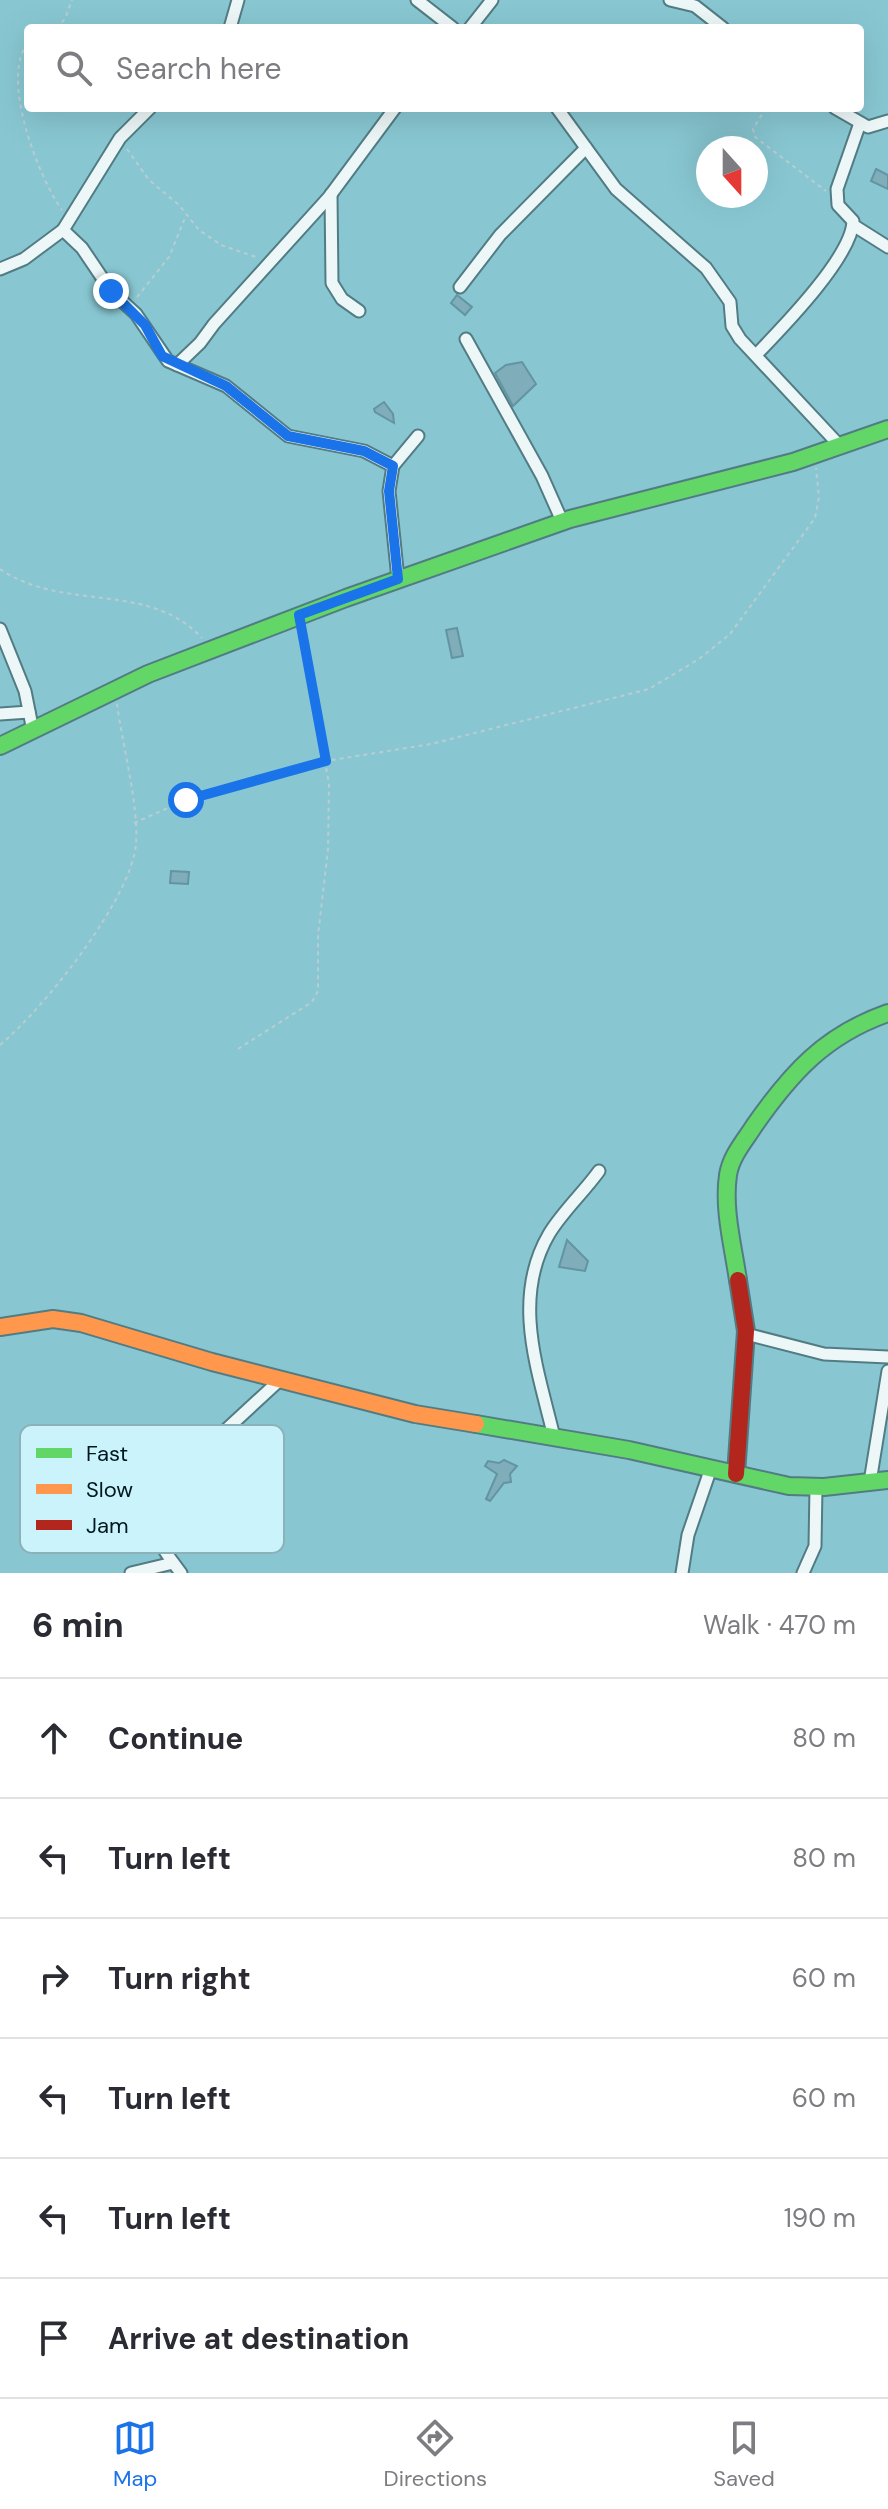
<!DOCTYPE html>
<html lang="en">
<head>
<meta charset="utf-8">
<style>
  body { margin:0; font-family:"DM Sans",sans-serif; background:#f2f2f3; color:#2b2b33 }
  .compass { position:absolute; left:696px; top:136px; width:72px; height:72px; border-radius:50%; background:#fff; box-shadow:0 8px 32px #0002; rotate:159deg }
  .stop { position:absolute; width:24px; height:24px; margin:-18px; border:6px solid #1a73e8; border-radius:50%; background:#fff }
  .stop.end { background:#1a73e8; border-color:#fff; box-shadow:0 2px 8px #0008 }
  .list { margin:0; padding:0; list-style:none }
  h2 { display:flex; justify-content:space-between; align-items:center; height:104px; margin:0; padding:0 32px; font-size:34px }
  h2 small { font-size:26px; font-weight:400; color:#7c7c81 }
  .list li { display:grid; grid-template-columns:52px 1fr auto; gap:24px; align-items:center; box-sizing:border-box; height:120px; padding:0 32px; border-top:2px solid #e1e1e2 }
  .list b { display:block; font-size:30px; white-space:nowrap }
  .list em { font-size:26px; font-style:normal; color:#7c7c81 }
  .icon { flex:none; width:44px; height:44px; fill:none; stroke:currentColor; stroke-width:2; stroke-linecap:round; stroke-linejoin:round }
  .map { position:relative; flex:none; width:888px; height:1573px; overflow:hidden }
  .search { position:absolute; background:#fff; box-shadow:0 8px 32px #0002; left:24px; right:24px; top:24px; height:88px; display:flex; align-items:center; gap:20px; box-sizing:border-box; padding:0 28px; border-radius:8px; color:#7c7c81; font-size:30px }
  .sheet { height:824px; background:#fff }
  nav { display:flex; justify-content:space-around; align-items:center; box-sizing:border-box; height:112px; border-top:2px solid #e1e1e2; background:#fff; font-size:22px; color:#7c7c81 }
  nav a { display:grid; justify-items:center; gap:4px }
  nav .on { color:#1a73e8 }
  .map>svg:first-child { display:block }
  .building { fill:#7fadba; stroke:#6394a1; stroke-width:2 }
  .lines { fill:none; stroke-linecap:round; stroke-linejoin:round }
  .street-casing { stroke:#527c83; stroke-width:15 }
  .fast-casing { stroke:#527c83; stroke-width:20 }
  .slow-casing { stroke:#527c83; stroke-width:20 }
  .jam-casing { stroke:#527c83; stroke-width:20 }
  .path { stroke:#b9cdd0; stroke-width:2; stroke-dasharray:4 4; stroke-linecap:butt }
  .street { stroke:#edf7f8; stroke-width:11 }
  .fast { stroke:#63d668; stroke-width:16 }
  .slow { stroke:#ff974d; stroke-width:16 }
  .jam { stroke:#b3261e; stroke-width:16 }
  .route { stroke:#1a73e8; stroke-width:10 }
  .key { fill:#caf3fb; stroke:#8db1b8; stroke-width:2 }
  .key-label { font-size:22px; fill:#00171c }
</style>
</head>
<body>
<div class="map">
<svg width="888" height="1573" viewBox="0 0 888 1573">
  <rect width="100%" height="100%" fill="#88c7d2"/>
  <g class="building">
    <path d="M876 169 888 175V189L871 181Z"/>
    <path d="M457 295 472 307 465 315 451 303Z"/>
    <path d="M522 362 536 384 513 406 495 373 506 365Z"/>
    <path d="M384 402 393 414 394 423 375 412 374 409Z"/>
    <path d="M457 628 463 656 452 658 446 630Z"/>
    <path d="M171 871 189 872 188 884 170 883Z"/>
    <path d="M567 1240 588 1261 585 1271 559 1267Z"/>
    <path d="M504 1460 517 1466 510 1474 511 1482 504 1483 490 1501 486 1499 497 1474 485 1466 488 1461 499 1463Z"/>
  </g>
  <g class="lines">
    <g class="street-casing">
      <g id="street">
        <path d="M417 0 453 28"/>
        <path d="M670 0 695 6 723 28"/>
        <path d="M230 28 238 0"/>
        <path d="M470 28 492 0"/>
        <path d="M557 108 616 189 706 268 730 302 732 326 740 339 840 446"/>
        <path d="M835 108 868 127 888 121"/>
        <path d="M331 194 332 283 342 299 359 311"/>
        <path d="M853 225 888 247"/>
        <path d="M63 230 82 248 111 291 136 314 168 361 226 386 288 436 364 451 393 466"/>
        <path d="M0 269 24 259 63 230 120 138 150 108"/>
        <path d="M460 287 500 235 586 148"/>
        <path d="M466 339 542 476 562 521"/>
        <path d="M756 355C781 329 852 257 853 221L838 205 837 189 860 123"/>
        <path d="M177 365 200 343 214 324 329 197 395 108"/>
        <path d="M398 579 389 491 393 466 418 436"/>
        <path d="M0 629 25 691 33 731"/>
        <path d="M0 714 29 712"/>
        <path d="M746 1334 824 1354 888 1357"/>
        <path d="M554 1437C538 1370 511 1299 549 1234 562 1212 584 1192 599 1171"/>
        <path d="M870 1482 888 1371"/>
        <path d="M131 1573 173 1563"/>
        <path d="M181 1573C157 1542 145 1525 163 1488L282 1378"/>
        <path d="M682 1573 688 1535 711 1468"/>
        <path d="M803 1573 815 1546 816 1487"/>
      </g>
    </g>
    <g class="fast-casing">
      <g id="fast">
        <path d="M0 746 148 674 346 598 570 519 793 462 888 429"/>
        <path d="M738 1280C733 1246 723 1209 728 1175 731 1156 744 1142 754 1126 791 1073 825 1035 888 1013"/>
        <path d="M476 1424 629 1450 789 1486 824 1487 888 1480"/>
      </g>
    </g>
    <g class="slow-casing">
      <path id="slow" d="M0 1327 53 1319 81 1323 212 1362 415 1414 476 1424"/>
    </g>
    <g class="jam-casing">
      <path id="jam" d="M736 1474 746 1331 738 1280"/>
    </g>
    <g class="path">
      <path d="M56 28 65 19 72 0"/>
      <path d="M28 43C0 76 37 175 62 210"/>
      <path d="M766 108 753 129 755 137 826 191"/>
      <path d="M127 149 149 180 179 205 199 230 221 245 256 257"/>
      <path d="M137 297 169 257 185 218"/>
      <path d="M0 569C65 613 147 580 202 638"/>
      <path d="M134 823 186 800 326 761 431 744 649 689 699 659 730 634 815 518 819 497 816 468"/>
      <path d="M0 1045C43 1009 131 900 136 844 139 806 122 743 117 704"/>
      <path d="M238 1049 312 1002 318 991V935L328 849 329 784 302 632"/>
    </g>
    <use href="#street" class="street"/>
    <use href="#fast" class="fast"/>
    <use href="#slow" class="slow"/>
    <use href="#jam" class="jam"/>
  </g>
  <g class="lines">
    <path class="route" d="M111 291 145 325 162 356 226 386 288 436 364 451 393 466 389 491 398 579 299 615 326 761 186 800"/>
  </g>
  <rect x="20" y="1425" width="264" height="128" rx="12" class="key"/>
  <rect x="36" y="1448" width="36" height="10" fill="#63d668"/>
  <rect x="36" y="1484" width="36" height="10" fill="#ff974d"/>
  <rect x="36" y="1520" width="36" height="10" fill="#b3261e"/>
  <g class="key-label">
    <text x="86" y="1461">Fast</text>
    <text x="86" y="1497">Slow</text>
    <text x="86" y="1533">Jam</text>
  </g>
</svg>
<svg class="compass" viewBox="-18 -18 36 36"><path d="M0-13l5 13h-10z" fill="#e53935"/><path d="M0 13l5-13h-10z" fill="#7c7c81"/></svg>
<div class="stop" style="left:186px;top:800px"></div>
<div class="stop end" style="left:111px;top:291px"></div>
<div class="search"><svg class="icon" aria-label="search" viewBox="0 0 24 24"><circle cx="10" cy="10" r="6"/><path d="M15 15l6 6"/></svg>Search here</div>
</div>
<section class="sheet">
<h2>6 min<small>Walk · 470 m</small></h2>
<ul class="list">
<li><svg class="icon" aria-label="ahead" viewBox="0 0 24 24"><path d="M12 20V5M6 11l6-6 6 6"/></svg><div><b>Continue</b></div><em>80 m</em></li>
<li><svg class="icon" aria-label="left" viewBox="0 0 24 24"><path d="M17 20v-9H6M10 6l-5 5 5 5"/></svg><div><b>Turn left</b></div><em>80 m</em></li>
<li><svg class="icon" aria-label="right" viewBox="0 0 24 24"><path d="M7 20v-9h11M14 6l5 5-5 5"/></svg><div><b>Turn right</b></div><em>60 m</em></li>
<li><svg class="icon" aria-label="left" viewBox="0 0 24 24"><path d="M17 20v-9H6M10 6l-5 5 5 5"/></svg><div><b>Turn left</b></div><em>60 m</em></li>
<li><svg class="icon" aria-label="left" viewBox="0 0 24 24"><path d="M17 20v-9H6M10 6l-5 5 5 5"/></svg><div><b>Turn left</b></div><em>190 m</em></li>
<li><svg class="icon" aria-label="arrive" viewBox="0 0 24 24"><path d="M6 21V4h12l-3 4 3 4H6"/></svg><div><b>Arrive at destination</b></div></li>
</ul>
</section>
<nav>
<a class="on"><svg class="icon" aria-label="map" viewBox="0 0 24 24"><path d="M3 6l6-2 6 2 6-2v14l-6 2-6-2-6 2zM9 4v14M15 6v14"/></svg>Map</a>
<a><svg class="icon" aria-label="directions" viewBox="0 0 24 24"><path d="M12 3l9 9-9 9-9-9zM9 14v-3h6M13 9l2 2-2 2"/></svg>Directions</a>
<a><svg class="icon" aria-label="saved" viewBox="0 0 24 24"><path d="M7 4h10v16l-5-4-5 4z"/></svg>Saved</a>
</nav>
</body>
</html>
